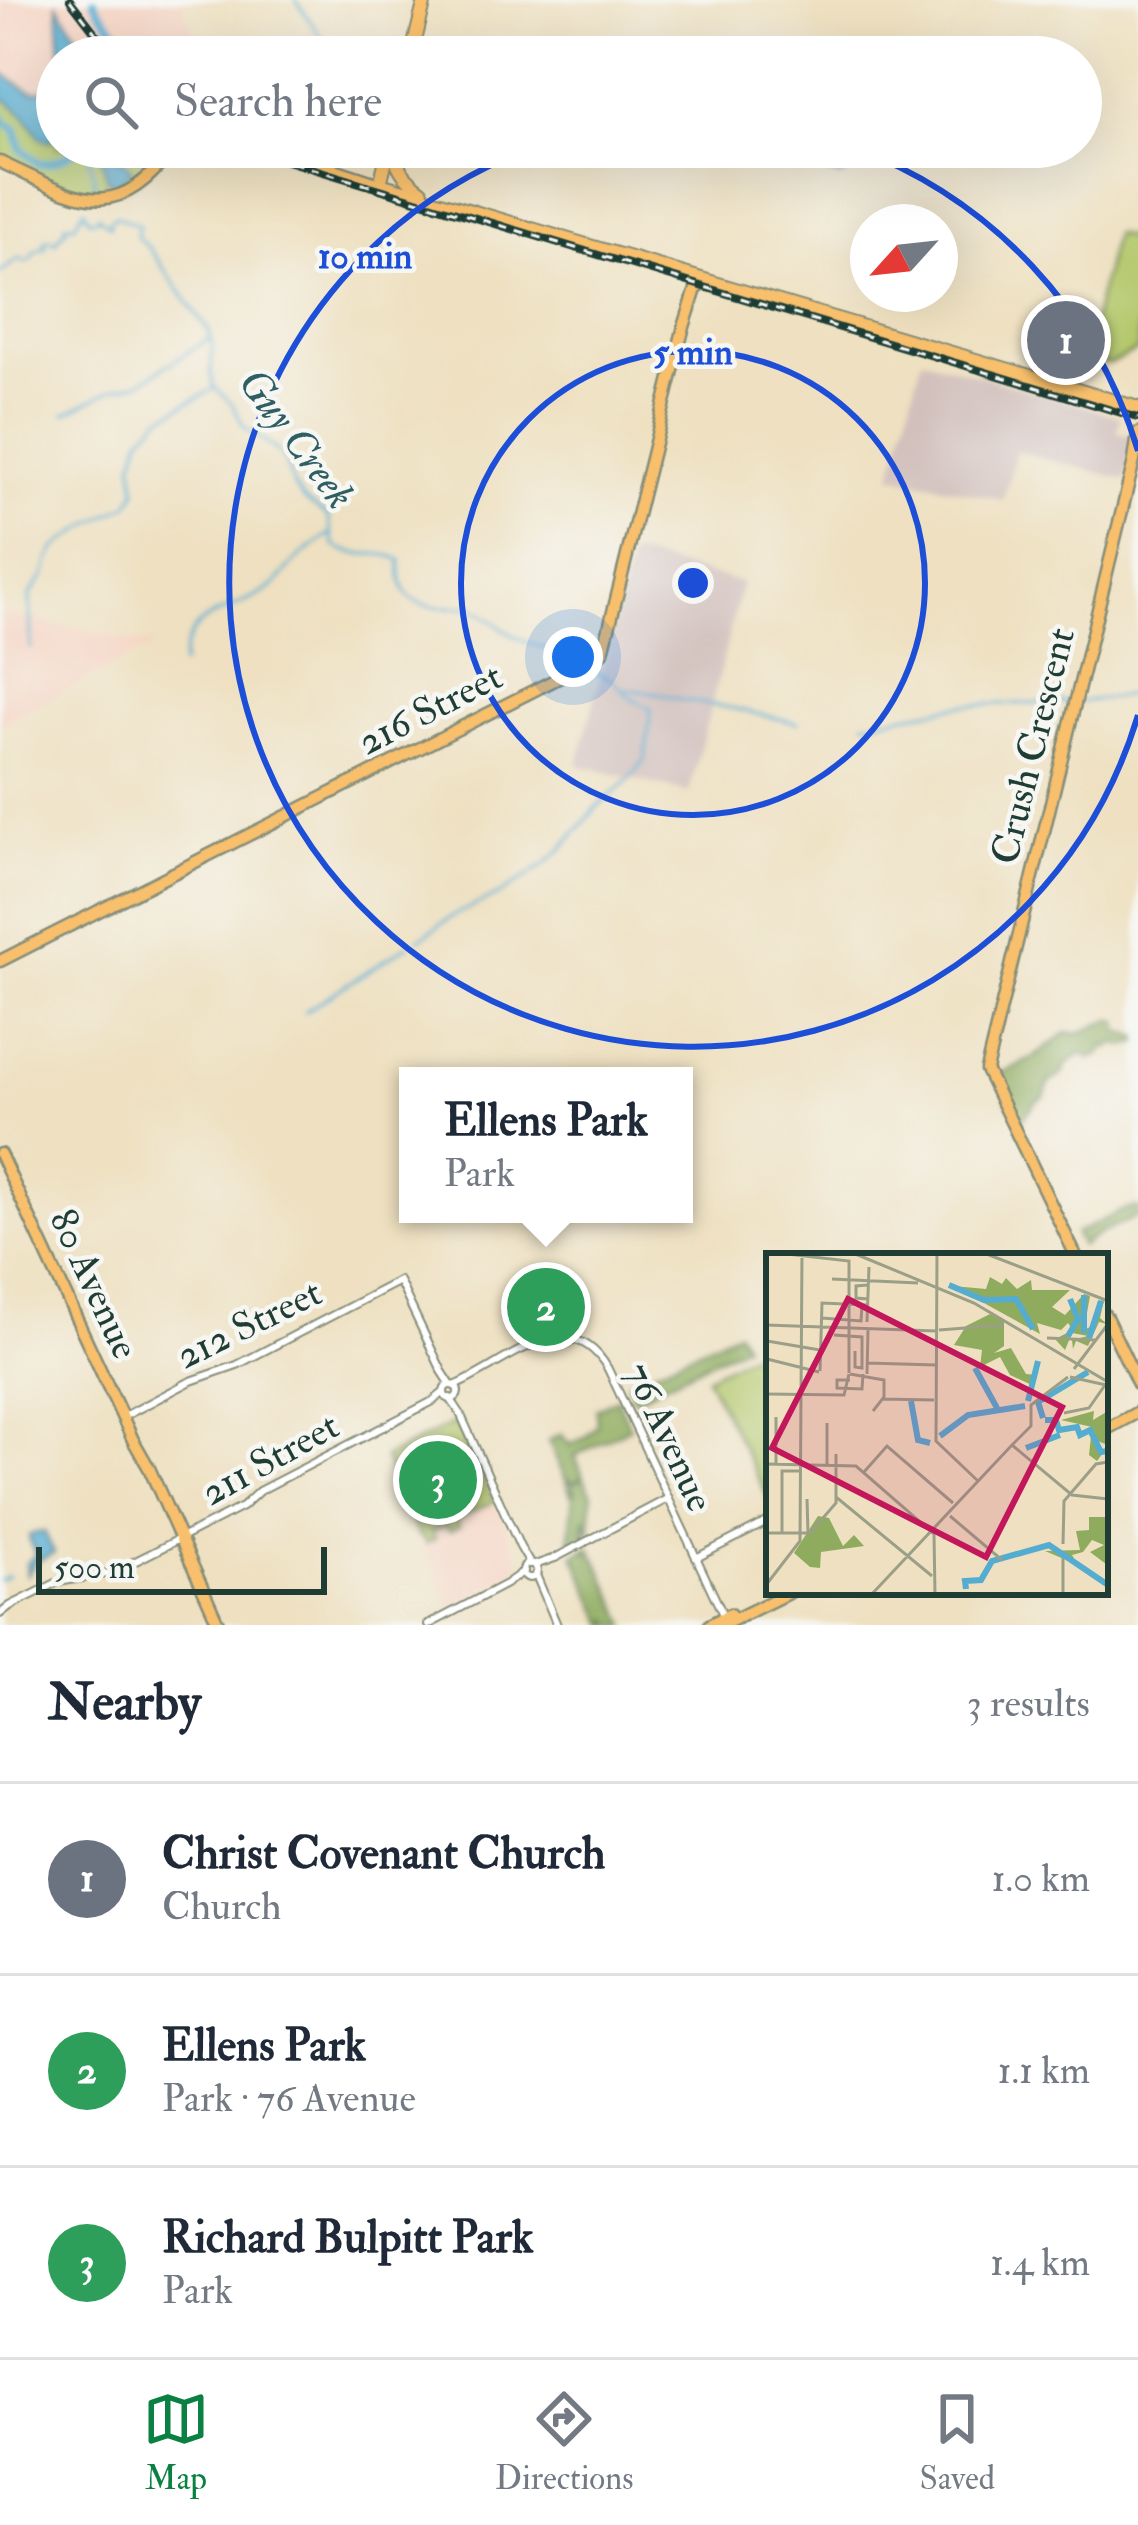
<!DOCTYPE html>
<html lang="en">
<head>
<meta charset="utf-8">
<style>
  body { margin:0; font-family:"IM FELL Double Pica",serif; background:#f6f6f7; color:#1f2937 }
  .compass { position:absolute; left:850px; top:204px; width:108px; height:108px; border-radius:50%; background:#fff; box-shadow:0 12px 48px #0002; rotate:243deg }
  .scale { position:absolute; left:36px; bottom:30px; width:291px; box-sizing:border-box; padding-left:12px; border:6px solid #1f3d34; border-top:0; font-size:33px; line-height:42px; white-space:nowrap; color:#1f3d34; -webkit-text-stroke:9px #f6f6f2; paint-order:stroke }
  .you { position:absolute; left:573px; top:657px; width:42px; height:42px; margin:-30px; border:9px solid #fff; border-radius:50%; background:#1a73e8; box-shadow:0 0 0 18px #1a73e833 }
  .badge { display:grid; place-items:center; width:78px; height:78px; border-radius:50%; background:#0b8043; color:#fff; font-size:39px; font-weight:700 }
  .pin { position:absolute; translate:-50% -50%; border:6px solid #fff; box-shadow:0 3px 12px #0006 }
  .popup { position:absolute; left:399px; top:1067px; width:294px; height:156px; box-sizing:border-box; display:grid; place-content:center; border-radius:0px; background:#fff; filter:drop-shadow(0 3px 9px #0005); font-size:39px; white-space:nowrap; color:#747a83 }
  .popup b { font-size:45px; color:#1f2937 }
  .popup::after { content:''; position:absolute; left:50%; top:100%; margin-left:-24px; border:24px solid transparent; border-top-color:#fff }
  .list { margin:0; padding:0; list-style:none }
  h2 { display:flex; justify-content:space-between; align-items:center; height:156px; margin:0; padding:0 48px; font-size:51px }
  h2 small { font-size:39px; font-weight:400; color:#747a83 }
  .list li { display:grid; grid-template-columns:78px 1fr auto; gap:36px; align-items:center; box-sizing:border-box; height:192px; padding:0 48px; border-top:3px solid #e0e1e3 }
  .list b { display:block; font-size:45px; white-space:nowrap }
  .list p { margin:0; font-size:39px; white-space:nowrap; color:#747a83 }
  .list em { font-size:39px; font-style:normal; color:#747a83 }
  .icon { flex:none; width:66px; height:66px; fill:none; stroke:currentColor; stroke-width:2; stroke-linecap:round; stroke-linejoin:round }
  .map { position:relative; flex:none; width:1138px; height:1625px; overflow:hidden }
  .search { position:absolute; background:#fff; box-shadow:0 12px 48px #0002; left:36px; right:36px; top:36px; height:132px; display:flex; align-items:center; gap:30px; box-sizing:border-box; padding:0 42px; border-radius:66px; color:#747a83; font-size:45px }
  .sheet { height:732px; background:#fff }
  nav { display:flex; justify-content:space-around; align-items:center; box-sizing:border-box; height:168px; border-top:3px solid #e0e1e3; background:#fff; font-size:33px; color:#747a83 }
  nav a { display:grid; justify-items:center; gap:6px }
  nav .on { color:#0b8043 }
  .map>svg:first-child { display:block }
  .built { fill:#f5d3c1 }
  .industrial { fill:#d1c0bc }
  .green { fill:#b4c76a; stroke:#6a824f; stroke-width:3 }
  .forest { fill:#8fac5e; stroke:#577449; stroke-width:3 }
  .water { fill:#54acd1; stroke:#3a7482; stroke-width:3 }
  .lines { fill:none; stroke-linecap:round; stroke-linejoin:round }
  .stream { stroke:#54acd1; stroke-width:3 }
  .river { stroke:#54acd1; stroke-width:8 }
  .minor-casing { stroke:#868e7a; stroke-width:10 }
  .major-casing { stroke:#868e7a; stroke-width:15 }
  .highway-casing { stroke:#868e7a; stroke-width:16 }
  .minor { stroke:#fff; stroke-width:6 }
  .major { stroke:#f8bf6c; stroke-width:10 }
  .highway { stroke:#f8bf6c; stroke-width:12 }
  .rail-casing { stroke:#1f3d34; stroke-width:8 }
  .rail { stroke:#f6f6f2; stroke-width:3; stroke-dasharray:9; stroke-linecap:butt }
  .ring { fill:none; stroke:#1d4ed8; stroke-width:6 }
  .labels { text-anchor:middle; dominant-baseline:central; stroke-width:9; stroke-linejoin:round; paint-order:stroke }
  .street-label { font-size:39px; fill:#1f3d34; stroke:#f6f6f2 }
  .water-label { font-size:42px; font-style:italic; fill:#2f5e63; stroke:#f6f6f2 }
  .inset-river { fill:none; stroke:#54acd1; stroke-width:6 }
  .inset-road { fill:none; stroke:#9b9f88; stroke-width:3 }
  .view { fill:#c2185b; fill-opacity:0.15; stroke:#c2185b; stroke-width:6 }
  .inset-edge { fill:none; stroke:#1f3d34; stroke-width:6 }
  .centre { fill:#1d4ed8; stroke:#f6f6f2; stroke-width:6 }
  .ring-label { font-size:36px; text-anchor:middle; font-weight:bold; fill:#1d4ed8; stroke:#f6f6f2; stroke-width:9; stroke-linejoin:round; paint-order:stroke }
</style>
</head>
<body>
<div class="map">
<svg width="1138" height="1625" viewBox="0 0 1138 1625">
  <rect width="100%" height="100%" fill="#f6f6f2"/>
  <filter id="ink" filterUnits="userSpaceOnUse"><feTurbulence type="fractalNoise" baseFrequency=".00833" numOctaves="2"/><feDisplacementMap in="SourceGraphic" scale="24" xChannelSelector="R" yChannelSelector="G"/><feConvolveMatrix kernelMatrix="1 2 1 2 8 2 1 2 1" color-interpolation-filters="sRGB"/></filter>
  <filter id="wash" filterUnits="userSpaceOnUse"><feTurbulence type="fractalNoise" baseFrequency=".004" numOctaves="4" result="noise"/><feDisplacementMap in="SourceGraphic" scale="48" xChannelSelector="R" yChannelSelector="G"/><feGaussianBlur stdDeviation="2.7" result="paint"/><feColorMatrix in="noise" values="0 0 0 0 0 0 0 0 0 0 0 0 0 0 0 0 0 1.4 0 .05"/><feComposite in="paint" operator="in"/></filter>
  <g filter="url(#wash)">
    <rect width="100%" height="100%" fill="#eee0c0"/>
    <g class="built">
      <path d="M0 0H186L183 10 194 34 187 57H57V101L0 90Z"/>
      <path d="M0 613 154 645 0 724Z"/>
      <path d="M494 1501 522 1567 519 1572 451 1607 419 1537Z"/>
    </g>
    <g class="industrial">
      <path d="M922 358 1120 417 1117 432 1133 436 1126 480 1016 451 1003 500 892 475Z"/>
      <path d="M631 554 742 583 689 793 578 765Z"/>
    </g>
    <g class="green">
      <path d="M0 90 57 101V147H166C160 154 156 164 150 170 106 217 44 178 0 157Z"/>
      <path d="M1114 234 1138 240V350L1109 364 1073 356 1081 323 1092 324Z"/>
      <path d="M548 1277 569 1324 567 1334 575 1336 573 1339 560 1334 544 1337 548 1333 541 1331 522 1291Z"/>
      <path d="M769 1344V1499L706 1377Z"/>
      <path d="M455 1423 494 1501 456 1520 459 1527 449 1531 446 1525 432 1531 435 1539 426 1543 422 1537H419L384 1458Z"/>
    </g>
    <g class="forest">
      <path d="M1112 1020 1119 1022 1120 1032 1138 1037V1043L1124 1046 1117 1043 1110 1048 1105 1046 1100 1055 1090 1059 1083 1053C1075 1059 1064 1063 1063 1074L1049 1083 1044 1097 1037 1101 1021 1120 1006 1100 1008 1093 995 1075C1023 1066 1044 1051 1067 1032L1077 1034Z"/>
      <path d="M1138 1207V1216L1097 1235 1081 1246 1075 1234 1124 1210Z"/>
      <path d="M737 1331 744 1344 634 1399 627 1383Z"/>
      <path d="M617 1398 630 1427 575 1456 583 1476 572 1483 570 1480 568 1484 548 1441 557 1436 559 1438 561 1434 570 1445 586 1437 597 1425 596 1409Z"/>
      <path d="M584 1478 592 1495 590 1533 588 1534 586 1517 583 1530 586 1536 572 1543 570 1539 573 1500 568 1486 576 1494 572 1484Z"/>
      <path d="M590 1546 627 1625H611L610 1618 609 1625H606L574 1555 585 1549 589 1554 586 1548Z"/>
    </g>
    <g class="water">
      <path d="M58 5 92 57H61Z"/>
      <path d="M0 72C25 84 30 104 57 81V135L49 141 41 138 24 114 0 95Z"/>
      <path d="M112 147 132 171 128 177 114 183 108 180 100 152Z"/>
      <path d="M824 151 846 158 849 165 845 175 839 177 816 169 814 165 816 155Z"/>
      <path d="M44 1531 54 1553 36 1562 27 1574 26 1564 35 1555 29 1538 30 1535Z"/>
    </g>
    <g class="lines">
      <g class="stream">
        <path d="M296 0 335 57"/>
        <path d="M89 147C86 157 96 177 96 192"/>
        <path d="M448 147 449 148"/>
        <path d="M427 150 428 147"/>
        <path d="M0 273 20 258 25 262 32 259 36 251 47 247 44 244 46 240 51 239 55 243 66 228 65 224H75L84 209 90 220 98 218V215L110 226V220L115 216 139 225 137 237 150 249 209 331 213 346 211 372 213 386 233 405 244 427 278 451 285 461 294 487 303 499 328 517 334 545C358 561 378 548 401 560 397 615 434 606 472 607 490 617 503 631 522 640 540 648 559 651 577 662"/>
        <path d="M65 414 114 389 140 382 209 339"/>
        <path d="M31 648 30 595 46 573 49 560 56 547 91 524 129 504 137 490 133 463 142 437 161 417 214 389"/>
        <path d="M182 665C186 607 236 615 272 587 280 581 285 572 292 565 302 553 317 544 330 534"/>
        <path d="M623 689 658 693 680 700 731 708 798 723"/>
        <path d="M1081 702 1138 694"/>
        <path d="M1010 704 1071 702"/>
        <path d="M865 722 963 705 1007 704"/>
        <path d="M419 939 456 914 501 894 543 866 562 849 597 807 629 780 645 760 651 709 630 698 613 680 590 669"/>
        <path d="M304 1012 408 945"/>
        <path d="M0 1580 8 1576"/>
      </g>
      <g class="river">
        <path d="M94 0C103 20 122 35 137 51L135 57"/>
        <path d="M0 112 5 123 16 129 21 149 40 164C53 163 70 157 76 147"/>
      </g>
    </g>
  </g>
  <g filter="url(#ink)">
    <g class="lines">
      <g class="minor-casing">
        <g id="minor">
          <circle cx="451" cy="1392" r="7"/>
          <path d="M454 1386C500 1369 568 1298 608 1369L724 1617"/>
          <path d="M450 1398 460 1413 520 1547 530 1564"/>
          <path d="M123 1417 191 1381 237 1365 399 1281 442 1371 451 1385"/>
          <path d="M696 1558 769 1521"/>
          <circle cx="530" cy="1571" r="7"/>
          <path d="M535 1565 555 1558 669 1498"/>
          <path d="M536 1575 557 1625"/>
          <path d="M0 1614 10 1606 58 1582 112 1573 242 1507 259 1491 433 1401 444 1392"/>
          <path d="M428 1625 506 1584 524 1571"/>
        </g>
      </g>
      <g class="major-casing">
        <g id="major">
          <path d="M268 147 380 184"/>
          <path d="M0 162C78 198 113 228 175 147"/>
          <path d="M0 961 592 661 603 652 683 330 696 289 707 282"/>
          <path d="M0 1154 133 1440 149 1468 219 1625"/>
          <path d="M1076 1256 986 1070 1134 461 1138 433"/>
          <path d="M1105 1315 1138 1384"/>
          <path d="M1105 1430 1138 1412"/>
          <path d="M709 1625 730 1614"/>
          <path d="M723 1625 790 1592"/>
        </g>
      </g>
      <g class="highway-casing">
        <g id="highway">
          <path d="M411 57 425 0"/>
          <path d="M389 147 380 184 1138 408"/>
          <path d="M394 147C395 168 406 179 422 191"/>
        </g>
      </g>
      <use href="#minor" class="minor"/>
      <use href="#major" class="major"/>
      <use href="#highway" class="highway"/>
      <g class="rail-casing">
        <g id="rail">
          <path d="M70 0 114 57"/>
          <path d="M241 147 1138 418"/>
        </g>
      </g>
      <use href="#rail" class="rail"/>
    </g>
  </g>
  <g class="ring">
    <circle cx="693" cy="583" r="232"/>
    <path d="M1138 715A464 464 0 1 1 531 148M855 148A464 464 0 0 1 1138 451"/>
  </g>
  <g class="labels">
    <g class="street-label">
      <text transform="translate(430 709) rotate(-27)">216 Street</text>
      <text transform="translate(1033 746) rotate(-76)">Crush Crescent</text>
      <text transform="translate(94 1284) rotate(65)">80 Avenue</text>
      <text transform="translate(249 1324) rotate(-26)">212 Street</text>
      <text transform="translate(669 1437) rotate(65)">76 Avenue</text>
      <text transform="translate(270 1459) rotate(-29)">211 Street</text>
    </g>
    <g class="water-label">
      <text transform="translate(296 439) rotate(53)">Guy Creek</text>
    </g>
  </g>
  <g transform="translate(766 1253)">
    <rect width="342" height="342" fill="#eee0c0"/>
    <path d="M224 24 236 31 240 25 251 36 265 27 266 37H304L286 54 299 62 318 41 324 43 318 77 328 72 332 48 338 47 334 65 341 71 333 69 322 93 310 88 307 96 306 87 322 83 306 80 299 97 289 86 307 77 302 70 295 77 271 70 274 81 187 33 220 36ZM224 61 238 68V93L228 100 245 95 260 121 271 122 268 133 244 122 234 104 214 114 216 97 188 92 200 73ZM328 158 327 167 342 158V192L331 188 337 200 331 208 323 202 326 174 295 167ZM52 263 63 265 77 293 88 282 98 293 55 299 54 315 44 314 28 300ZM323 264H342L340 311 324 299 338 292 326 287 317 299 306 302 312 312 279 298 314 297 310 278 323 277Z" fill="#8fac5e"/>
    <path class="inset-river" d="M183 32 218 47 250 46 267 76M318 42V80M302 83 312 66 304 46M323 85 335 48M209 115 231 155M145 148 152 187 164 190M262 148 272 108M277 165 272 149 322 119M279 167H290L293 177 311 174 314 182 324 177 335 199 342 198M174 183 202 162 259 153M260 195 294 182M200 336 199 328 215 327 226 308 283 292 342 332"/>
    <path class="inset-road" d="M87 0 208 50 342 129M171 0 170 188 212 228M218 0 342 48M21 1 83 8V120M66 26 152 30M102 46 90 45V33L102 32M56 65 95 68 96 52M101 69 103 14M0 72 170 78M173 77 238 72M68 82 96 84V115L89 114V98M281 85 329 87M1 88 54 97M1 106 53 119M101 110 170 112M308 116 342 71M54 118 56 50 102 52M84 121 118 127V144L107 158M101 121 102 77M304 124 340 132M84 127H71V135L96 136 97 121M0 141 78 142 83 121M117 146 168 147M298 160 323 155 339 132M246 192 265 173V152L302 124M0 211 90 213 168 281 169 342M10 211V164M61 212V170M98 219 121 193 187 250M70 244 166 323M184 263 236 307M0 280H42L41 246M44 280 70 250V201M16 281V218H33M297 291 298 248 330 211 342 209M0 332 34 288 36 0M105 342 246 192 306 242 342 246M297 342V305"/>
    <path class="view" d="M82 46 296 154 220 304 6 195Z"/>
    <rect width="342" height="342" class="inset-edge"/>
  </g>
  <circle cx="693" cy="583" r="18" class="centre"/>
  <g class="ring-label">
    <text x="365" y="268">10 min</text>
    <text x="693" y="364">5 min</text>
  </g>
</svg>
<svg class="compass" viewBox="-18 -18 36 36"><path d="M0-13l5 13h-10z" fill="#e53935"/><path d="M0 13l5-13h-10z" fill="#747a83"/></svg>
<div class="scale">500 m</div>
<div class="you"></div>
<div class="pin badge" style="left:1066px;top:340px;background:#6b7280">1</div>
<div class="pin badge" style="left:546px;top:1307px;background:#2e9e5b">2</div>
<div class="popup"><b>Ellens Park</b>Park</div>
<div class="pin badge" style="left:438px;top:1480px;background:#2e9e5b">3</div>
<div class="search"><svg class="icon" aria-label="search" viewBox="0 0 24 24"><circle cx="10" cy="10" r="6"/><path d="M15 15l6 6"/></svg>Search here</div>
</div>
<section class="sheet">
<h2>Nearby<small>3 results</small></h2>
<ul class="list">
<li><span class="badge" style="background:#6b7280">1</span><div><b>Christ Covenant Church</b><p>Church</p></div><em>1.0 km</em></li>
<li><span class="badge" style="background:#2e9e5b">2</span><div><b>Ellens Park</b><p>Park · 76 Avenue</p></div><em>1.1 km</em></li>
<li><span class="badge" style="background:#2e9e5b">3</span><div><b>Richard Bulpitt Park</b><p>Park</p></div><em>1.4 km</em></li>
</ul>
</section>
<nav>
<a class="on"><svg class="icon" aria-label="map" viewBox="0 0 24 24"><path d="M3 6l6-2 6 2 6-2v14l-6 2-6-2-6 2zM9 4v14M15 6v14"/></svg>Map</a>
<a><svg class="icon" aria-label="directions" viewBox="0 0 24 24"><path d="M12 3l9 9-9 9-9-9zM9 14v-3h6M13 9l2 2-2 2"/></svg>Directions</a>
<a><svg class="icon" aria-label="saved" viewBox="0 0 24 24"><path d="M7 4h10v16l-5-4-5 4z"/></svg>Saved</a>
</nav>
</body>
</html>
